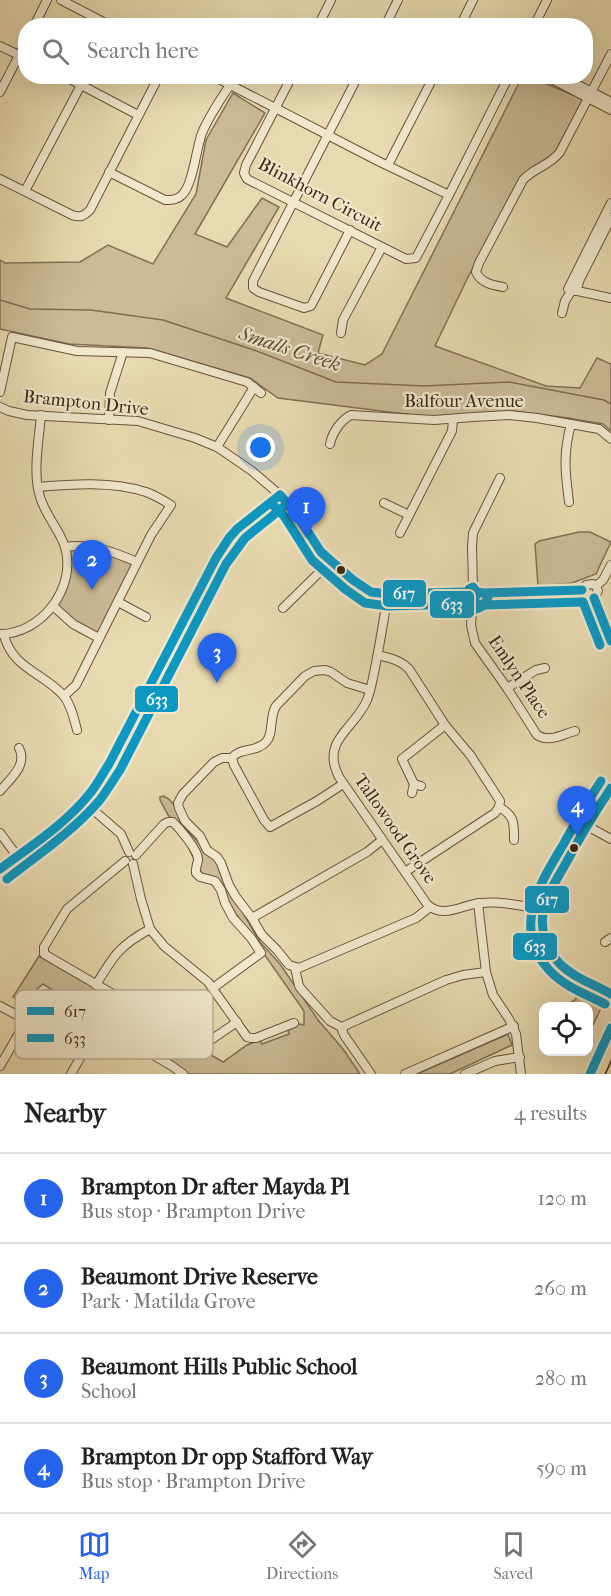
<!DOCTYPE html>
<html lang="en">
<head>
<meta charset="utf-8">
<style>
  body { margin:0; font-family:"IM FELL French Canon",serif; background:#f2f2f2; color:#222 }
  .controls { position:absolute; right:18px; bottom:18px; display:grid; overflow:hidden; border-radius:12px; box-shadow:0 6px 24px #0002 }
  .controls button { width:54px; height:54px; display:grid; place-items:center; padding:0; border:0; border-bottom:2px solid #e0e0e0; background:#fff; color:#222; font:30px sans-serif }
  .you { position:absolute; left:261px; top:448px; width:21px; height:21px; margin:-15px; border:4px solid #fff; border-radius:50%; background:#1a73e8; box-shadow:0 0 0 9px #1a73e833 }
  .badge { display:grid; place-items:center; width:39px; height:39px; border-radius:50%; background:#2563eb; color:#fff; font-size:20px; font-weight:700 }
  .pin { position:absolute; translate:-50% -50px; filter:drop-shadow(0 2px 3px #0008) }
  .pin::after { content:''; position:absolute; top:32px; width:21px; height:18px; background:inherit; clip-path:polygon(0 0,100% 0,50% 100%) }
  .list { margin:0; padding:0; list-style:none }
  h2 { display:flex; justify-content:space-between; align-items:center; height:78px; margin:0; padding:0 24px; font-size:26px }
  h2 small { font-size:20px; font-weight:400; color:#767676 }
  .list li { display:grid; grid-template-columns:39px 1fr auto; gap:18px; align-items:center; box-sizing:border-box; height:90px; padding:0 24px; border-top:2px solid #e0e0e0 }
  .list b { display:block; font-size:22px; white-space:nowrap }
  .list p { margin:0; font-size:20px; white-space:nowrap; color:#767676 }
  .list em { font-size:20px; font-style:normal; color:#767676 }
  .icon { flex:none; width:33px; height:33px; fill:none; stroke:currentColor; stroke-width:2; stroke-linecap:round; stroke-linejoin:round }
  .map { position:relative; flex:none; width:611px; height:1074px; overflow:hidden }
  .search { position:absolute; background:#fff; box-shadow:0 6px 24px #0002; left:18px; right:18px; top:18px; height:66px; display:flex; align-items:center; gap:15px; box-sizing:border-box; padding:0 21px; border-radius:24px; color:#767676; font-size:22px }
  .sheet { height:438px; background:#fff }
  nav { display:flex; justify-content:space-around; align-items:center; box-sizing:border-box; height:84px; border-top:2px solid #e0e0e0; background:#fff; font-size:16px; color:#767676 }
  nav a { display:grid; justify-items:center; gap:3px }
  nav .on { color:#2563eb }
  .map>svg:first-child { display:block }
  .green { fill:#cbbb96; stroke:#847056; stroke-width:1.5 }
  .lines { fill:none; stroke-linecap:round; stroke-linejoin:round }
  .stream { stroke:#816d52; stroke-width:1.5 }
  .minor-casing { stroke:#68533c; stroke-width:10 }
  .major-casing { stroke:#3d2615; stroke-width:13 }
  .minor { stroke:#f0e7cc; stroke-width:8 }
  .major { stroke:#e8dab0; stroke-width:10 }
  .bus-1-casing { stroke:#f0e7cc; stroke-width:14 }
  .bus-2-casing { stroke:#f0e7cc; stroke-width:14 }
  .bus-1 { stroke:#0c98c3; stroke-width:9 }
  .bus-2 { stroke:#0c98c3; stroke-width:9 }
  .bus-dot { fill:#3d2615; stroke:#f0e7cc; stroke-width:2 }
  .labels { text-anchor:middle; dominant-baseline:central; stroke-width:4.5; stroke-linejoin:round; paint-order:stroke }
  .street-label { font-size:18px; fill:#3d2615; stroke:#f0e7cc }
  .water-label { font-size:20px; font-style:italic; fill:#5f4a34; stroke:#f0e7cc }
  .key { fill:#f0e7cc; stroke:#baad95; stroke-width:1.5 }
  .key-label { font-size:16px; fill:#3d2615 }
  .line-badge { stroke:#f0e7cc; stroke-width:2 }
  .badge-label { font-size:16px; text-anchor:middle; font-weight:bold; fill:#fff }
</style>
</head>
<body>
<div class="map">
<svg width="611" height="1074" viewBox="0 0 611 1074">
  <rect width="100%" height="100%" fill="#e8dab0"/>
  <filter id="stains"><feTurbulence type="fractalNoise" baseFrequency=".00333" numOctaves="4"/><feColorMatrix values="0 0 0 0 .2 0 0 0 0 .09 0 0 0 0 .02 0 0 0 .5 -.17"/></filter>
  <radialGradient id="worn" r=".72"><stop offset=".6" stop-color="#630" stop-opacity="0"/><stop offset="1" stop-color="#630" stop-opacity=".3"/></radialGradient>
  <g class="green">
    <path d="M522 77H530L583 99 554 154 529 169 469 275 435 346 546 386 580 388 597 358 611 364V431L603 424 568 418 513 411 429 417 278 398 250 378 147 348 69 344 0 329V260L5 263 80 262 108 245 153 264 196 194 206 140 233 93 265 113 195 234 227 247 262 198 279 207 226 298 323 335 318 353 365 365 382 354Z"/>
    <path d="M579 532H590L611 542 596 574 572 583 538 586 535 544 539 541Z"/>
    <path d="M70 549 94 550 131 563 132 566 99 634 73 622 58 605 68 554Z"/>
    <path d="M163 796 169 799 174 805 182 825 216 861 223 879 260 942 280 964 318 1020 343 1049 360 1074H188L162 1055 117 1030 43 984 37 989 27 1004 13 997 39 956 223 1062 247 1045 260 1040 262 1044 289 1034 288 1030 300 1024 304 1025V1011L227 901 199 870 178 825 168 815 160 800V797Z"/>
    <path d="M583 987 600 997 599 1003 602 1006 593 1025 589 1023 588 1006H565L575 1000Z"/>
    <path d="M508 1034 512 1045 450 1074H417Z"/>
  </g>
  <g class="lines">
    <path class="stream" d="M0 300 30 309 91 310 163 320 254 350 336 382 424 386 509 382 604 400 611 404"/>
    <g class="minor-casing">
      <g id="minor">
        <path d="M61 0 111 26"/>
        <path d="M34 26 47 0"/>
        <path d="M229 26H230"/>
        <path d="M318 26 331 0"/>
        <path d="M385 26 398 0"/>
        <path d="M460 26 473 0"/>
        <path d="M534 26 547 0"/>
        <path d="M0 46 19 55"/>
        <path d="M64 76 138 115"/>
        <path d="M213 76 380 162 449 195 509 76"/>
        <path d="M292 76 246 165 244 173 247 179 406 259 416 258 449 195"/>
        <path d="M546 76 611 110"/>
        <path d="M561 76 611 102"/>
        <path d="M0 92 26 42"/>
        <path d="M388 165 434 76"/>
        <path d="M109 172 165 200C172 200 177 200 182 195 193 185 196 149 202 133 209 116 220 100 230 85"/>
        <path d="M0 179 72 215C80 218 84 216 90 210L159 76"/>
        <path d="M25 191 81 85"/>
        <path d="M611 203 568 289 611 298"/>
        <path d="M350 230 311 306 304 308 259 292 253 288V281L358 76"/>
        <path d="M503 287C492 285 481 283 476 272L479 263 523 180C533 168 550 166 560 152L611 54"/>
        <path d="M576 291 580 279 611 218"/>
        <path d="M562 313 565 301 572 290"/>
        <path d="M341 333 343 320 382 247"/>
        <path d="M0 392 12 337 77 351 150 353 247 382 261 393"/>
        <path d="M0 407 9 411 27 415 138 421 195 438 217 447 252 471 280 495 293 509 321 552 364 588 377 593 463 592 467 594 471 598 476 596 477 592"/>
        <path d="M109 420 110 393 123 352"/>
        <path d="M330 444C332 433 341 420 351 415L434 420 473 417 509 415 537 418 599 429 611 439"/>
        <path d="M217 447 254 387"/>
        <path d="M38 487C72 484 112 481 146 492 154 495 163 500 171 505L151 535 76 685 64 696"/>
        <path d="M569 502C565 471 563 454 571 424"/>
        <path d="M384 503 409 515"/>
        <path d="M400 533 452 431 453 419"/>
        <path d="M65 547C91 543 114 552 137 562"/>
        <path d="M596 586 603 580 611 565"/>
        <path d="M473 587 472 546 473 533 500 478"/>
        <path d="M582 590 586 585 593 584 596 586 598 591 594 598"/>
        <path d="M388 594C384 618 380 643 375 668 373 678 371 690 367 700 355 729 320 740 339 777L427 904C443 920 463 904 481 903 502 901 523 906 544 910"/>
        <path d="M467 594 469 589 473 587 476 589 477 592 483 593 582 590"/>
        <path d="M473 598 471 625 475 643 507 688 537 735C549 743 563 734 575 731"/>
        <path d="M594 598 611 641"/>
        <path d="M118 602 146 617"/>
        <path d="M53 606 73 624 99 638"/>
        <path d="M283 608 331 561"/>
        <path d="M0 634C42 634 77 587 65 547 59 528 43 513 39 493 33 470 39 439 41 415"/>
        <path d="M4 635C12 668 42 672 63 695 71 704 74 719 77 730"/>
        <path d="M378 655C390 658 400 660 409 669L445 725 471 756 500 801 499 807 495 813 405 872"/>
        <path d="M507 688 536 670 545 668"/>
        <path d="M232 758H222L214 762 183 794 178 803 179 808 185 821 200 836 207 850 217 857 221 863 229 885 236 897 252 918"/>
        <path d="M343 784 317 801 270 827 264 820 234 765 232 758C240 747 256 753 266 742 274 734 269 717 276 706L305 676 314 671 325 670 331 672 347 683 370 690"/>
        <path d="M414 784 402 759 445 725"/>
        <path d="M611 788C595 811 582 835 568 859 559 876 546 894 543 913 540 932 547 951 560 964 573 978 595 984 611 994"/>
        <path d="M0 791C10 779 28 765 19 748"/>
        <path d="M412 793 414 784 421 786"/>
        <path d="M83 801 121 834 129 852"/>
        <path d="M499 807C515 816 514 823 514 840"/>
        <path d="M587 826 611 839"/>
        <path d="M0 833 17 856"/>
        <path d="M382 840 367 852 252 918 262 935 277 950 289 965 299 968 416 918 430 907"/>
        <path d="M136 855 164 824 168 822H173C179 828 198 850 198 859 198 863 195 868 196 873L200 877 215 881 221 890 225 903 233 918 251 938 261 953 213 988"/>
        <path d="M125 861 67 909 44 947V954L199 1044H205L237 1022"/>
        <path d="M133 864 141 899 150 929 164 946 208 982 247 1037 251 1038H256L294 1023"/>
        <path d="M0 869 49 832 72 812 91 792 109 764 216 558 229 538 237 529 280 495"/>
        <path d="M478 903 486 972 493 995 509 1019 516 1034 521 1074"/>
        <path d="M605 942 611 938"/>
        <path d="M295 968 299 986 302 990 330 1021 343 1028"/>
        <path d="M96 985C114 955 119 946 150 929"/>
        <path d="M0 1006 26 1020"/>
        <path d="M0 1066 39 999 43 995 48 994 172 1066 183 1074"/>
        <path d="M71 1074 99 1024"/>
        <path d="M371 1074 344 1035 342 1030 344 1026 446 980 463 975 486 972"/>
        <path d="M405 1074 514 1026"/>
        <path d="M465 1074 495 1061 520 1057"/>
      </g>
    </g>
    <g class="major-casing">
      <g id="major">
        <path d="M590 1074 611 1028"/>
        <path d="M599 1074 611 1047"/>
      </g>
    </g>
    <use href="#minor" class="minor"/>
    <use href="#major" class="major"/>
    <g class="bus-1-casing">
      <g id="bus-1">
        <path d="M280 495 293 509 321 552 353 580 371 592 388 594 463 592 471 598 476 596 477 592"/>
        <path d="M467 593 469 589 473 587 477 592 483 593 582 590"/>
        <path d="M594 598 611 641"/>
        <path d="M611 788C595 812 580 837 566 863 557 879 546 895 543 913 540 931 547 950 560 964 574 978 594 984 611 994"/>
        <path d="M0 869C31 846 67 823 91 792 98 783 103 773 109 764L216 558 229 538 237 529 280 495"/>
        <path d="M590 1074 611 1028"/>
      </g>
    </g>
    <g class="bus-2-casing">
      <g id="bus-2">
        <path d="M271 503 284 516 312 560 345 589 365 603 388 606 460 604C468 612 476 611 484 605L489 595"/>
        <path d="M583 602 600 645"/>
        <path d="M473 603 483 605 582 602"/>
        <path d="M601 781C587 802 575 823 563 845 539 885 511 929 550 971 565 987 586 994 605 1004"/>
        <path d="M7 879C39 854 73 831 99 801 107 791 113 780 120 770L226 564 245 538 287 504"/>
      </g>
    </g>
    <use href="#bus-1" class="bus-1"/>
    <use href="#bus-2" class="bus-2"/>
  </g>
  <g class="bus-dot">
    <circle cx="341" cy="570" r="5"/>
    <circle cx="574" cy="848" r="5"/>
  </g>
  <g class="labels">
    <g class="street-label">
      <text transform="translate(320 195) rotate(28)">Blinkhorn Circuit</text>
      <text x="464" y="401">Balfour Avenue</text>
      <text transform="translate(86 403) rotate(6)">Brampton Drive</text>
      <text transform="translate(519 677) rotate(56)">Emlyn Place</text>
      <text transform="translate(395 829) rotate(55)">Tallowood Grove</text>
    </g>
    <g class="water-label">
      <text transform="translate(290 349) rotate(18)">Smalls Creek</text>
    </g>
  </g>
  <rect x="15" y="990" width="198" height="69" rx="9" class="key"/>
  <rect x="27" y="1007" width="27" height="8" fill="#0c98c3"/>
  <rect x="27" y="1034" width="27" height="8" fill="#0c98c3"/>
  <g class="key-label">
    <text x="64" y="1017">617</text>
    <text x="64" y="1044">633</text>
  </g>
  <g class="line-badge">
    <rect x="382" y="579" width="45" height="29" rx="6" fill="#0c98c3"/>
    <rect x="429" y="590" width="46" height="29" rx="6" fill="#0c98c3"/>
    <rect x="134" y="685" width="45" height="28" rx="6" fill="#0c98c3"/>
    <rect x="524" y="885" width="46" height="29" rx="6" fill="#0c98c3"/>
    <rect x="512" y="932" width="46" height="29" rx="6" fill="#0c98c3"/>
  </g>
  <g class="badge-label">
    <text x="404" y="599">617</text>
    <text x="452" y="610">633</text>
    <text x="157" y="705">633</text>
    <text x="547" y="905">617</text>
    <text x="535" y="952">633</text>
  </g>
  <rect width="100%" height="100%" filter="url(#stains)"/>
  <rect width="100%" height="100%" fill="url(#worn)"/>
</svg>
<div class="controls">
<button><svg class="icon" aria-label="locate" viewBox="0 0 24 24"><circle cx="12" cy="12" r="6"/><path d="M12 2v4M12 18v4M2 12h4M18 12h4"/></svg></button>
</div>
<div class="you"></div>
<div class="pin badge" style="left:306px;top:537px">1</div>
<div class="pin badge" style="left:92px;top:590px">2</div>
<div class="pin badge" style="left:217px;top:683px">3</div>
<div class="pin badge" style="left:577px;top:836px">4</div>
<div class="search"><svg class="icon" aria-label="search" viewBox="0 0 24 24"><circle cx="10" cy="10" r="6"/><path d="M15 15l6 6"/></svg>Search here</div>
</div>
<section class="sheet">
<h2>Nearby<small>4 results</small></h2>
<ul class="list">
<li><span class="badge">1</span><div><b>Brampton Dr after Mayda Pl</b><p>Bus stop · Brampton Drive</p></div><em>120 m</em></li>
<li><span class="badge">2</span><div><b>Beaumont Drive Reserve</b><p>Park · Matilda Grove</p></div><em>260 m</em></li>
<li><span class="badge">3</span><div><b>Beaumont Hills Public School</b><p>School</p></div><em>280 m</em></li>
<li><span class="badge">4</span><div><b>Brampton Dr opp Stafford Way</b><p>Bus stop · Brampton Drive</p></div><em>590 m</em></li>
</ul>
</section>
<nav>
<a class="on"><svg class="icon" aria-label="map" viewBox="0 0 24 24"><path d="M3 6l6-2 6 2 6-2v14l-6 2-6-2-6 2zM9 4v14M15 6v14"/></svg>Map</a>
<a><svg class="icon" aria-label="directions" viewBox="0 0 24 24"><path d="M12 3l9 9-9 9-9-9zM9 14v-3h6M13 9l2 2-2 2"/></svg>Directions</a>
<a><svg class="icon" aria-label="saved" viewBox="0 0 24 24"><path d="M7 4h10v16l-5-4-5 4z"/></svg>Saved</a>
</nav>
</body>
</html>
